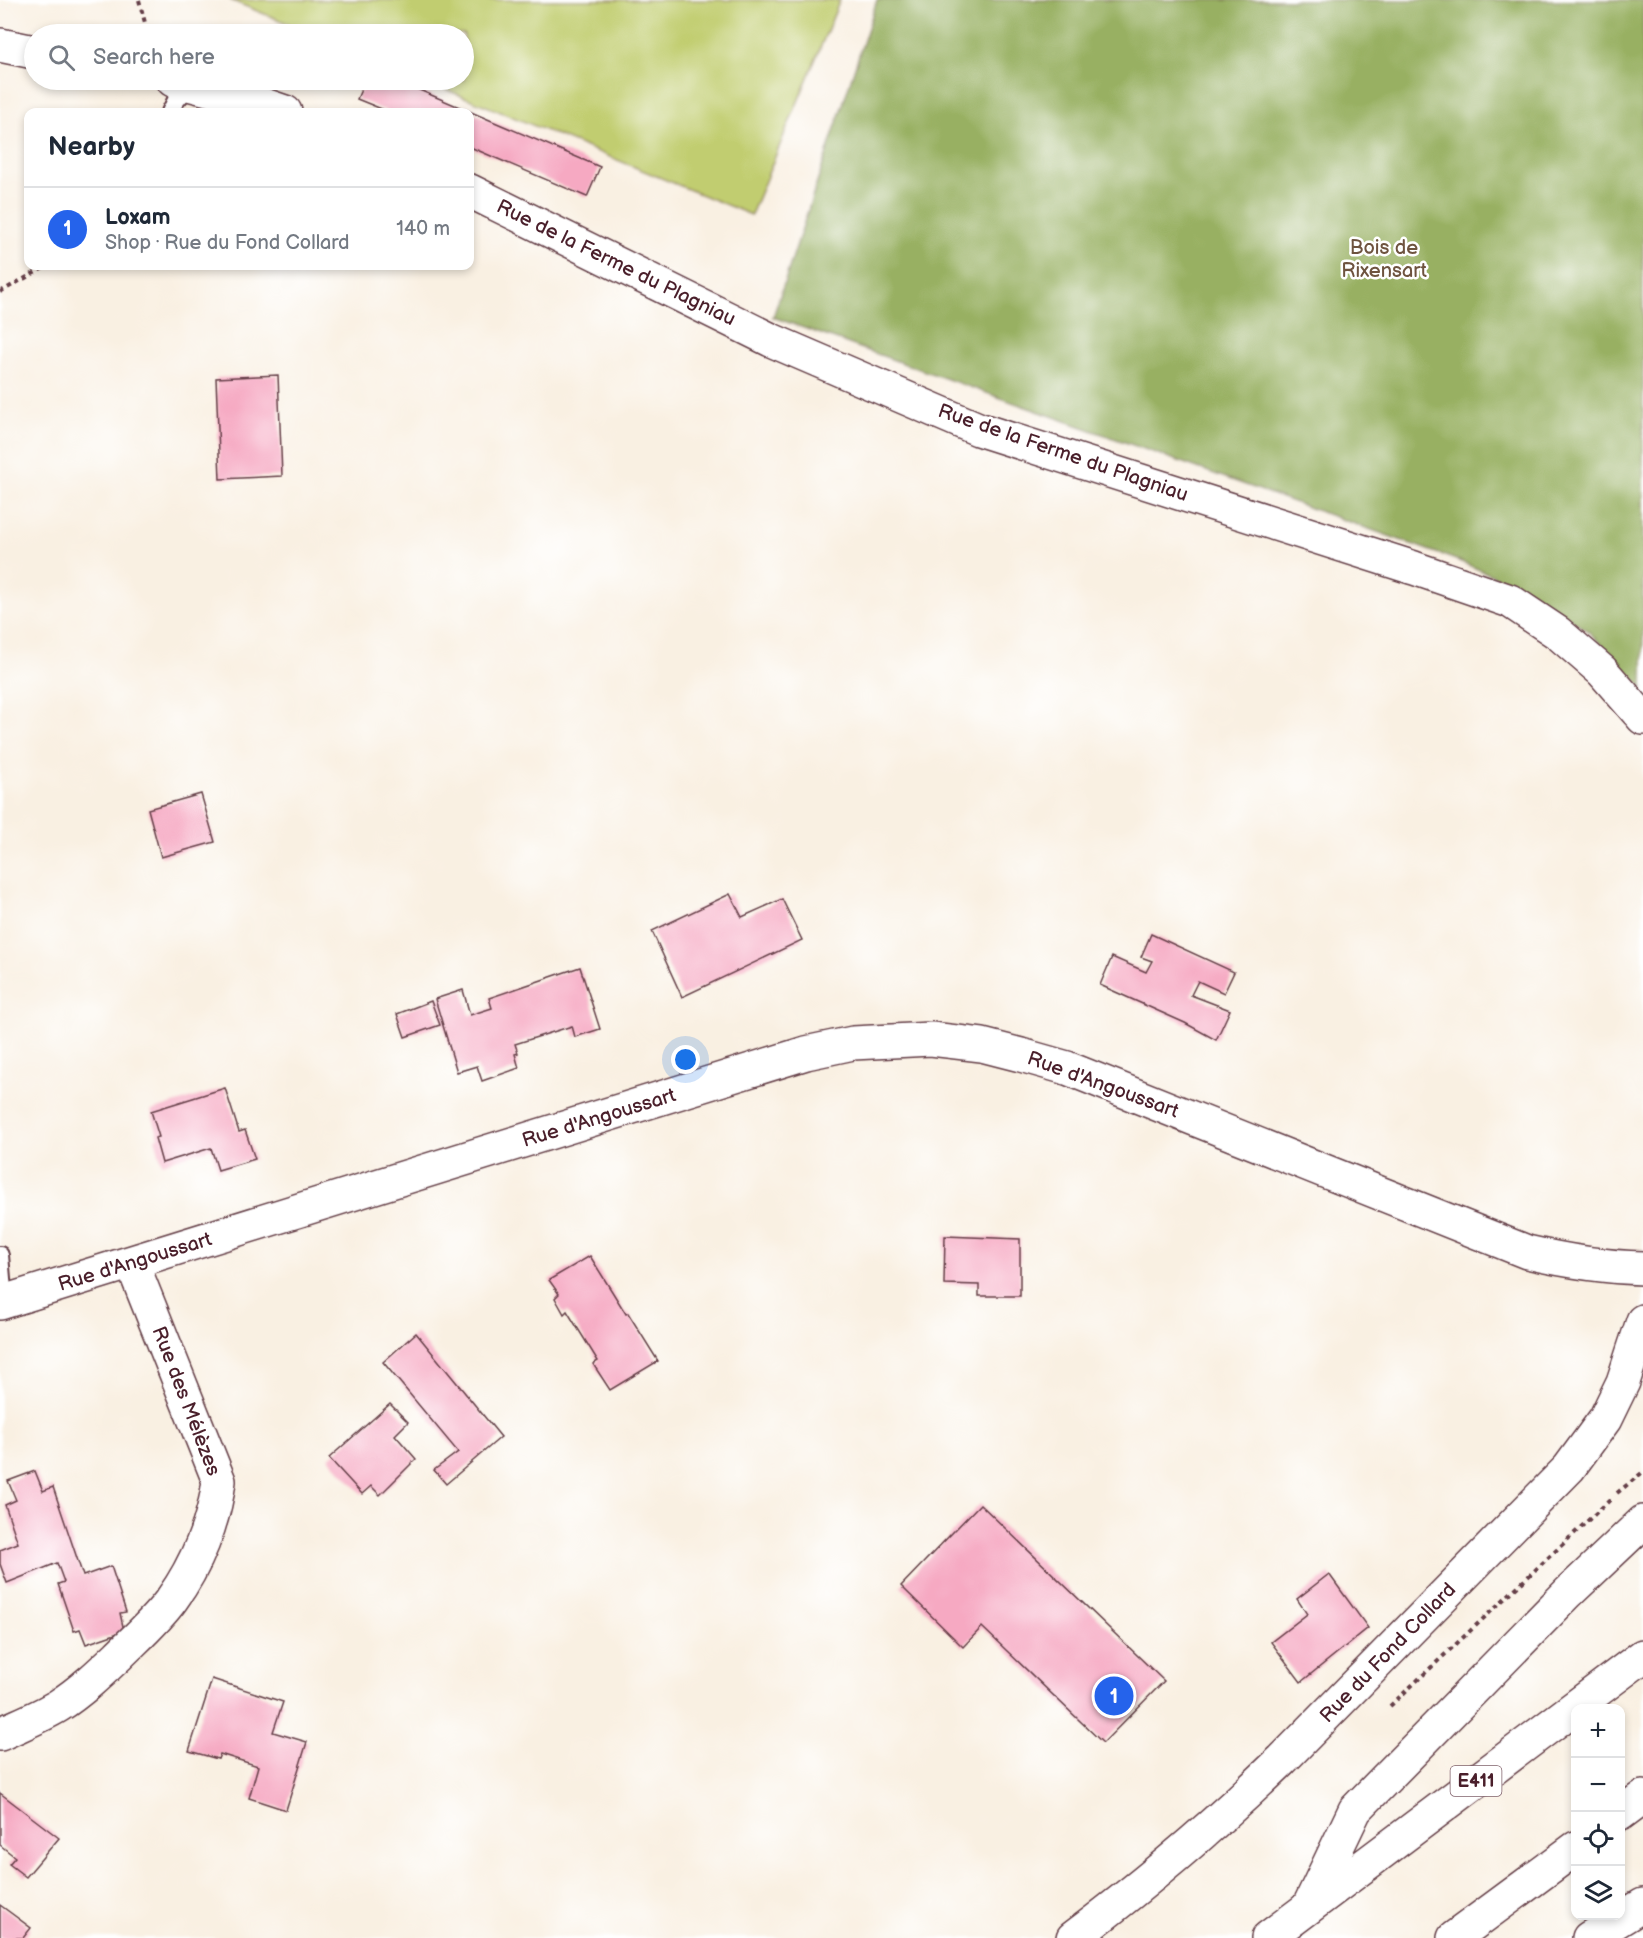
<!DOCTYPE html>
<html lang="en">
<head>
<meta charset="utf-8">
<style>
  body { margin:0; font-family:"Balsamiq Sans",sans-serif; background:#f2f2f3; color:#1f2937 }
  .controls { position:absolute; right:18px; bottom:18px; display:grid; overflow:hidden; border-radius:12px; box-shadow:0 3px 9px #0003 }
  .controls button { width:54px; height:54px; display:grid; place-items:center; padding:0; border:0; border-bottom:2px solid #e0e1e3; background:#fff; color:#1f2937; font:30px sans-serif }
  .you { position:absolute; left:686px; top:1060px; width:21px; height:21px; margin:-15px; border:4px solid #fff; border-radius:50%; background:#1a73e8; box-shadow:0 0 0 9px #1a73e833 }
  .badge { display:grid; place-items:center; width:39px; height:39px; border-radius:50%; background:#2563eb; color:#fff; font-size:20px; font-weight:700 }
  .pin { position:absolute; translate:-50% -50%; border:3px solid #fff; box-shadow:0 2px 6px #0006 }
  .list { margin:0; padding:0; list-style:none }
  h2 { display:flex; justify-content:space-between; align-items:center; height:78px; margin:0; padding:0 24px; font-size:26px }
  h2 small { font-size:20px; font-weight:400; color:#747a83 }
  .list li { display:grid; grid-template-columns:39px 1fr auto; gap:18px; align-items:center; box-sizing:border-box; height:84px; padding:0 24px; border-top:2px solid #e0e1e3 }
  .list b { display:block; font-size:22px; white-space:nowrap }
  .list p { margin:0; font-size:20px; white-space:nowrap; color:#747a83 }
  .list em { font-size:20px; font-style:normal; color:#747a83 }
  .icon { flex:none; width:33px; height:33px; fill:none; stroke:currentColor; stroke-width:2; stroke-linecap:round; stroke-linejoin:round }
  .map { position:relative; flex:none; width:1643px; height:1938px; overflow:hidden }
  .search { position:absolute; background:#fff; box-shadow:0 3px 9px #0003; left:24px; top:24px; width:450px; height:66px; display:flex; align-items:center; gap:15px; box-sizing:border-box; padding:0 21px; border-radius:33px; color:#747a83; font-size:22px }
  .panel { position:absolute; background:#fff; box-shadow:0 3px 9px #0003; left:24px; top:108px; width:450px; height:162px; border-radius:12px }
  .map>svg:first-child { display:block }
  .green { fill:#c1cd6f; stroke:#86764d; stroke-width:1.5 }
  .forest { fill:#98b062; stroke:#716846; stroke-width:1.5 }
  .building { fill:#f6a9c2 }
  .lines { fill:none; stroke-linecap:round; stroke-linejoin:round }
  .lane-casing { stroke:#643e46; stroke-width:20 }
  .street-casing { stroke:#643e46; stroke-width:36 }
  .highway-casing { stroke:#643e46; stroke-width:36 }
  .path { stroke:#643e46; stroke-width:4; stroke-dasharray:4.5 4.5; stroke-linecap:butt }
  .lane { stroke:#fff; stroke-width:16 }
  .street { stroke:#fff; stroke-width:33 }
  .highway { stroke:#fff; stroke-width:33 }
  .labels { text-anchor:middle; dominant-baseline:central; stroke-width:5; stroke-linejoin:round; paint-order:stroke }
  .shield { fill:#fff; stroke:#80626b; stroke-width:1.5 }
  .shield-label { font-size:18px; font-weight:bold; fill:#4a1f2b }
  .park-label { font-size:20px; fill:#6e533f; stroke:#fff }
  .street-label { font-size:20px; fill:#4a1f2b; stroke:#fff }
</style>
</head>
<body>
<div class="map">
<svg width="1643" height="1938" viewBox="0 0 1643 1938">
  <rect width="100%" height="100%" fill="#fff"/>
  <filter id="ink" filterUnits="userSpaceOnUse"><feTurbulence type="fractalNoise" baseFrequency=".0167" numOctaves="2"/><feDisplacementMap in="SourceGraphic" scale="12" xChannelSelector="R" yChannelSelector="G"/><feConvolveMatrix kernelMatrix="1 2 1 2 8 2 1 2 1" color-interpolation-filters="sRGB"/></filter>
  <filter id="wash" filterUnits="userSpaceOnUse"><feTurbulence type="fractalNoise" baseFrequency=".008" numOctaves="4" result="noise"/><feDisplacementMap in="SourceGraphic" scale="24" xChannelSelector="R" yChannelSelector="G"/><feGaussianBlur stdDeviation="1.35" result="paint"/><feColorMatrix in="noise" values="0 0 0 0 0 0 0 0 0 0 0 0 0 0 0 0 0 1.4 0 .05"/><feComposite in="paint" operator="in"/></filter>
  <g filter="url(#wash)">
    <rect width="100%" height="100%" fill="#f9f0e2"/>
    <path class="green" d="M230 0H840L751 215 423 80H464V34H314Z"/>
    <path class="forest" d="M877 0H1643V688L1589 632 1529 591 1459 561 773 317Z"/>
    <g id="blocks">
      <g class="building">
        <path d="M365 80H396L600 167 587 197 470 147V112H389L357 99Z"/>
        <path d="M278 375 282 476 220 479 216 378Z"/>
        <path d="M201 794 215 842 161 857 148 809Z"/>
        <path d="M730 894 742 917 782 899 802 940 682 997 652 931Z"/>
        <path d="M1151 934 1234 972 1224 993 1198 981 1191 995 1230 1010 1216 1040 1185 1023 1100 985 1112 957 1146 972 1152 961 1141 957Z"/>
        <path d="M580 967 600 1029 575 1037 572 1026 515 1044 518 1053 515 1054 519 1068 482 1081 477 1066 457 1072 435 999 463 990 470 1015 492 1008 489 998Z"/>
        <path d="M431 1001 440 1025 405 1037 397 1014Z"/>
        <path d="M225 1088 239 1132 245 1130 255 1159 218 1170 211 1148 162 1163 155 1138 159 1137 151 1111Z"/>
        <path d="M945 1236 1020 1239V1296H979V1285L944 1284Z"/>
        <path d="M590 1256 626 1314 628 1313 658 1361 610 1390 593 1364 598 1361 567 1311 564 1314 555 1298 559 1294 549 1280Z"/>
        <path d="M416 1333 501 1437 446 1484 434 1470 458 1452 383 1362Z"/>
        <path d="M390 1404 408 1422 395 1435 416 1459 380 1495 371 1486 362 1494 329 1458Z"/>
        <path d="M35 1471 43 1491 53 1487 83 1576 111 1566 126 1612 120 1613 124 1631 86 1644 80 1629 74 1631 58 1584 64 1582 57 1563 7 1583 0 1564V1550L18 1543 5 1505 16 1500 8 1481Z"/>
        <path d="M980 1504 1164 1681 1103 1743 982 1627 963 1647 901 1586Z"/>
        <path d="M1329 1574 1368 1628 1301 1682 1271 1642 1307 1614 1297 1599Z"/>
        <path d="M212 1679 283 1702 273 1732 307 1742 286 1810 249 1798 258 1766 220 1754 218 1759 189 1751Z"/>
        <path d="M0 1793 59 1838 26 1877 9 1864 15 1857 0 1845Z"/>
        <path d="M0 1905 31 1928 23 1938H0Z"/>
      </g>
    </g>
  </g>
  <g filter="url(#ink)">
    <use href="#blocks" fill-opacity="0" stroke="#643e46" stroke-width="1.5"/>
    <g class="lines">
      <g class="lane-casing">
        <g id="lane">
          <path d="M170 112 175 102 191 83"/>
          <path d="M0 1255 4 1302"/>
        </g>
      </g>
      <g class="street-casing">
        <g id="street">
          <path d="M0 45 34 52"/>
          <path d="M173 80 247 99 285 112"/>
          <path d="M470 191 771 340 978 429 1414 568 1510 601 1558 633 1602 671 1643 718"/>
          <path d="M0 1303 806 1053 853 1043 931 1039 982 1045 1021 1055 1067 1068 1527 1252C1566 1261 1603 1267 1643 1268"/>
          <path d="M0 1734C19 1725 40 1717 58 1706 80 1692 99 1674 118 1656 136 1638 157 1620 172 1599 196 1566 214 1522 219 1481L132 1263"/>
          <path d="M1073 1938C1146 1883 1216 1824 1282 1760L1569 1468 1605 1419 1623 1382 1643 1321"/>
        </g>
      </g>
      <g class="highway-casing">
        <g id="highway">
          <path d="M1620 1814 1643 1797"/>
          <path d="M1309 1906 1355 1810 1568 1593 1643 1522"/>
          <path d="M1268 1938 1643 1656"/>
          <path d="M1454 1938 1576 1848"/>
          <path d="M1589 1938 1643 1905"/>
        </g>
      </g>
      <g class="path">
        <path d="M139 0 148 34"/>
        <path d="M0 292 47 266"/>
        <path d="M1617 1493 1643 1472"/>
        <path d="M1390 1706 1612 1498"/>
      </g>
      <use href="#lane" class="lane"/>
      <use href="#street" class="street"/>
      <use href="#highway" class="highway"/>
    </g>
  </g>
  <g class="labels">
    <rect class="shield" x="1450.5" y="1766" width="51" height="30" rx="4.5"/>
    <g class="shield-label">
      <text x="1476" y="1781">E411</text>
    </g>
    <g class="park-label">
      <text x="1384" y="248">Bois de<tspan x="1384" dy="23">Rixensart</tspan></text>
    </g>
    <g class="street-label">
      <text transform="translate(616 263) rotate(26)">Rue de la Ferme du Plagniau</text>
      <text transform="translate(1063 453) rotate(19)">Rue de la Ferme du Plagniau</text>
      <text transform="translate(1103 1085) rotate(20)">Rue d'Angoussart</text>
      <text transform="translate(599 1118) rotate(-17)">Rue d'Angoussart</text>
      <text transform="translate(135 1262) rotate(-17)">Rue d'Angoussart</text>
      <text transform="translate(186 1401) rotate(69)">Rue des Mélèzes</text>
      <text transform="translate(1388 1653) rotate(-46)">Rue du Fond Collard</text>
    </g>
  </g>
</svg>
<div class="controls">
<button>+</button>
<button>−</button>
<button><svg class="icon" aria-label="locate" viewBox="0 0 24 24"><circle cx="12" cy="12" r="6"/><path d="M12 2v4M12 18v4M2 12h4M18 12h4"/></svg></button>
<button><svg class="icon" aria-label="layers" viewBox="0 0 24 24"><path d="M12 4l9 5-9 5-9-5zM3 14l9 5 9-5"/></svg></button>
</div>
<div class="you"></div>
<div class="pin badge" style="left:1114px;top:1696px">1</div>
<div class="search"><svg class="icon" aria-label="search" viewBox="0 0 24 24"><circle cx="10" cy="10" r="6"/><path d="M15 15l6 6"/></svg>Search here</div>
<section class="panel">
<h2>Nearby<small></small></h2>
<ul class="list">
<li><span class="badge">1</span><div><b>Loxam</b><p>Shop · Rue du Fond Collard</p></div><em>140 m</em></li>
</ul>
</section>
</div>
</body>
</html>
